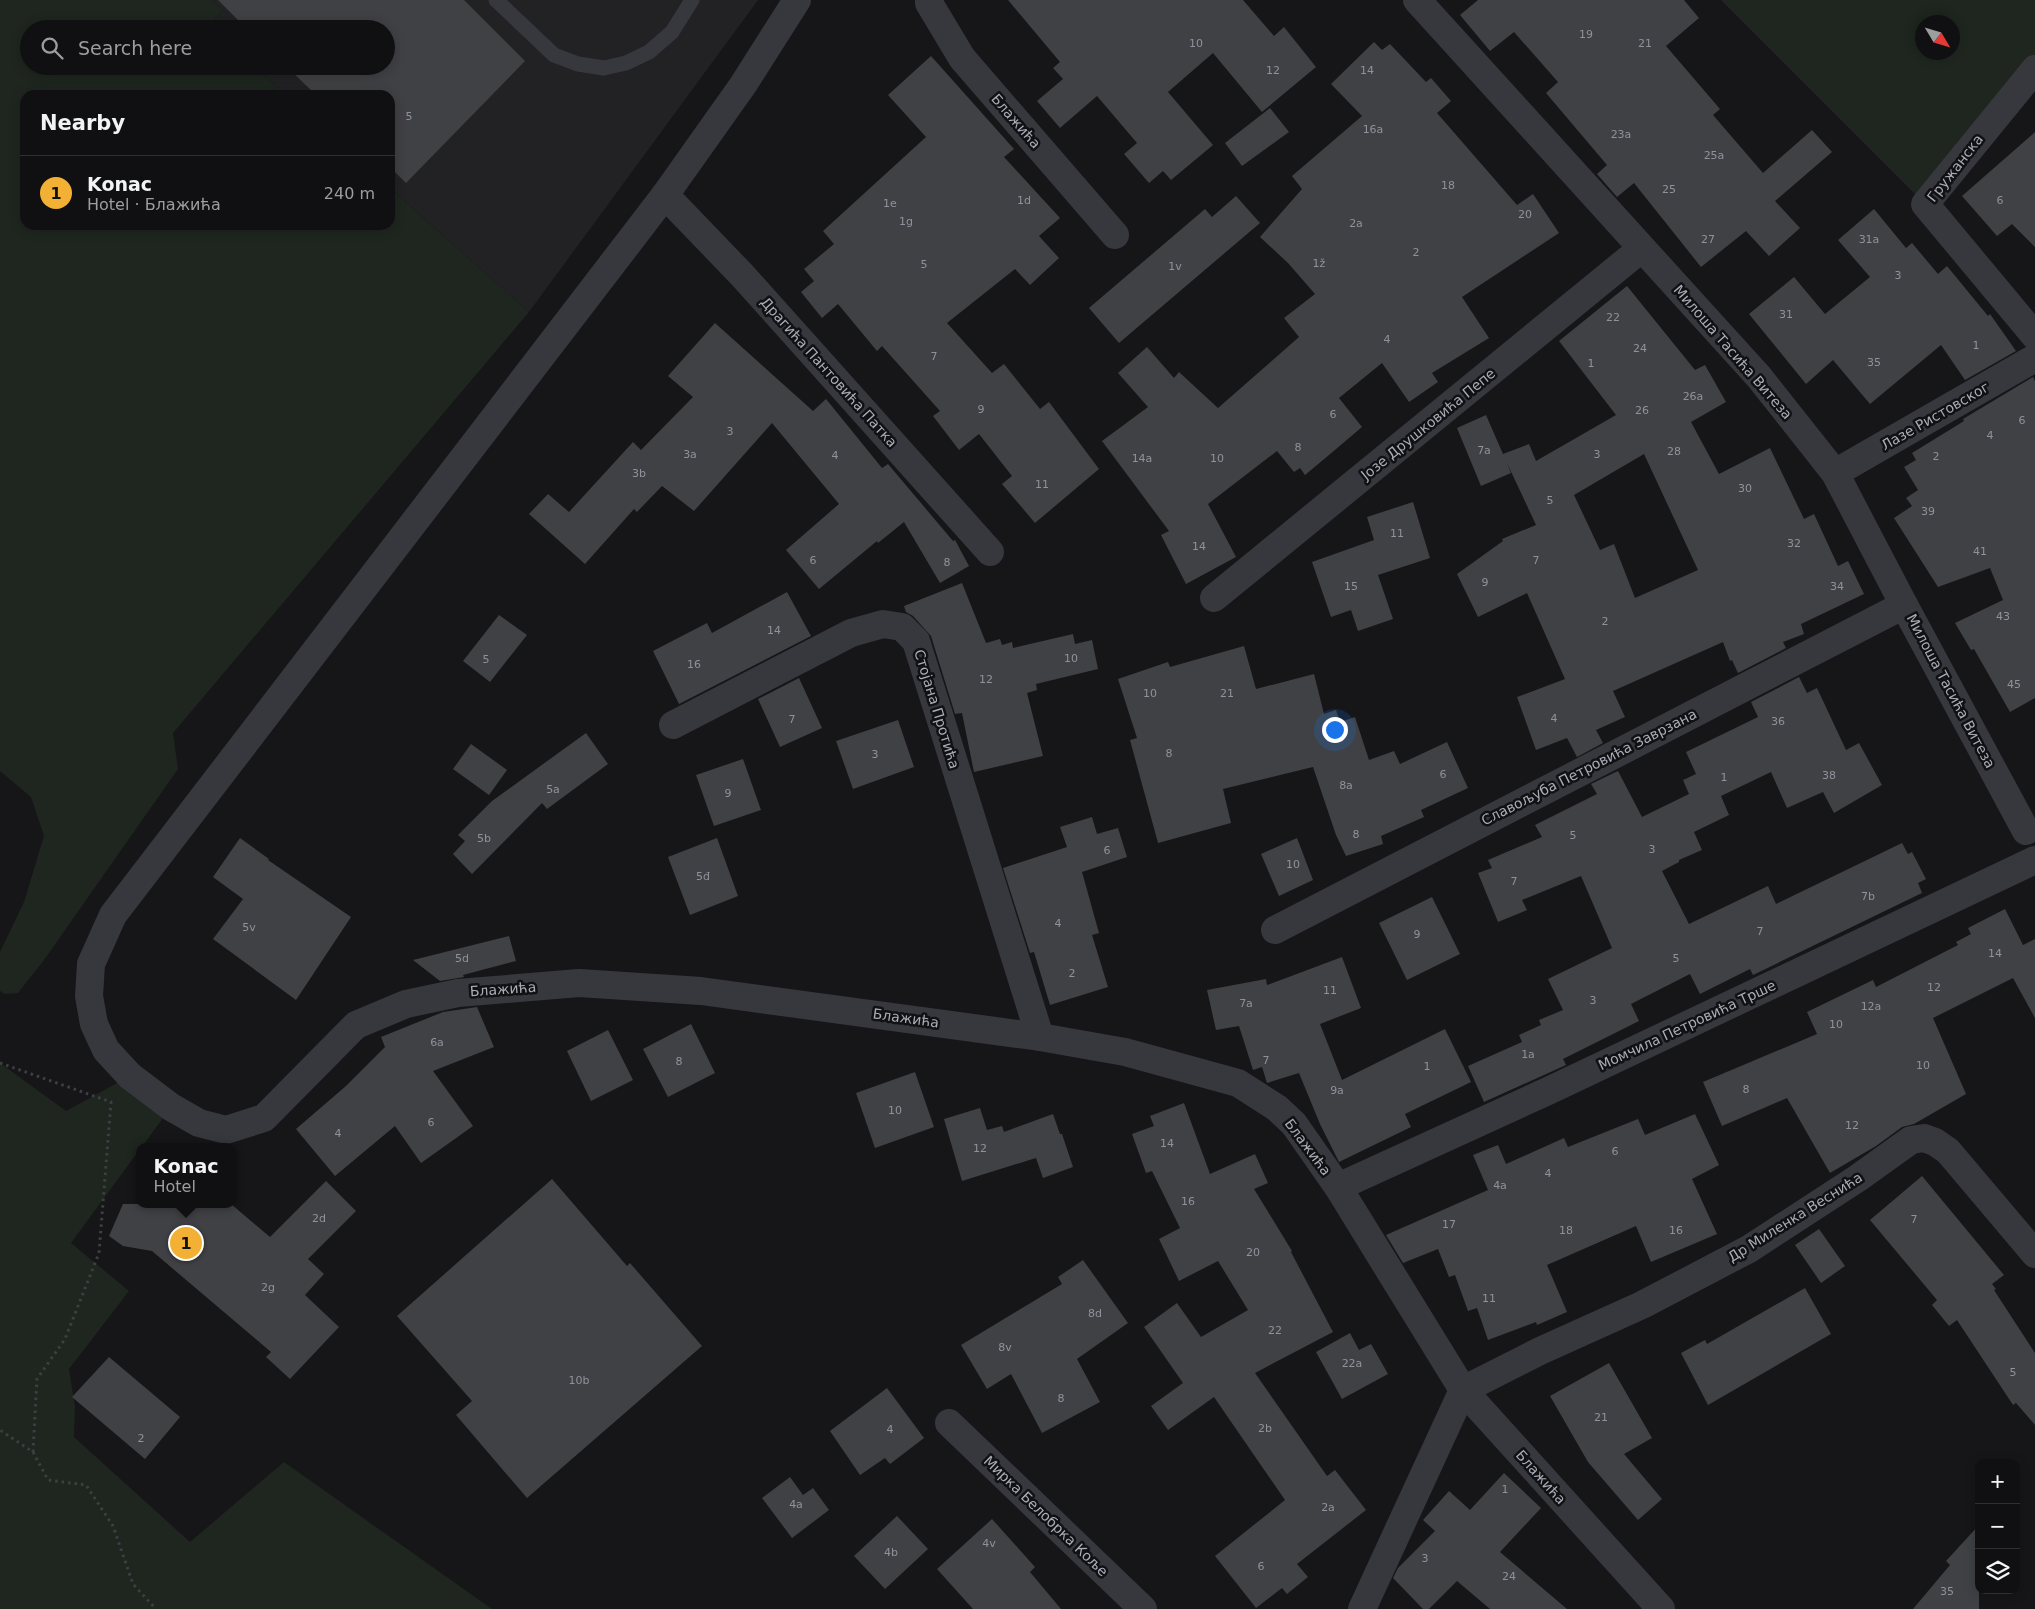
<!DOCTYPE html>
<html lang="en">
<head>
<meta charset="utf-8">
<style>
  body { margin:0; font-family:"DejaVu Sans",sans-serif; background:#19191b; color:#f1f3f6 }
  .controls { position:absolute; right:15px; bottom:15px; display:grid; overflow:hidden; border-radius:10px; box-shadow:0 2px 12px #0003 }
  .controls button { width:45px; height:45px; display:grid; place-items:center; padding:0; border:0; border-bottom:1px solid #303032; background:#101012; color:#f1f3f6; font:25px sans-serif }
  .compass { position:absolute; left:1915px; top:15px; width:45px; height:45px; border-radius:50%; background:#101012; box-shadow:0 2px 12px #0003; rotate:128deg }
  .you { position:absolute; left:1334px; top:729px; width:18px; height:18px; margin:-12px; border:4px solid #fff; border-radius:50%; background:#1a73e8; box-shadow:0 0 0 8px #1a73e833 }
  .badge { display:grid; place-items:center; width:32px; height:32px; border-radius:50%; background:#f2b134; color:#111; font-size:16px; font-weight:700 }
  .pin { position:absolute; translate:-50% -50%; border:2px solid #fff; box-shadow:0 1px 5px #0006 }
  .popup { position:absolute; left:136px; top:1143px; width:100px; height:65px; box-sizing:border-box; display:grid; place-content:center; border-radius:10px; background:#101012; filter:drop-shadow(0 1px 4px #0005); font-size:16px; white-space:nowrap; color:#9c9d9f }
  .popup b { font-size:19px; color:#f1f3f6 }
  .popup::after { content:''; position:absolute; left:50%; top:100%; margin-left:-10px; border:10px solid transparent; border-top-color:#101012 }
  .list { margin:0; padding:0; list-style:none }
  h2 { display:flex; justify-content:space-between; align-items:center; height:65px; margin:0; padding:0 20px; font-size:21px }
  h2 small { font-size:16px; font-weight:400; color:#9c9d9f }
  .list li { display:grid; grid-template-columns:32px 1fr auto; gap:15px; align-items:center; box-sizing:border-box; height:75px; padding:0 20px; border-top:1px solid #303032 }
  .list b { display:block; font-size:19px; white-space:nowrap }
  .list p { margin:0; font-size:16px; white-space:nowrap; color:#9c9d9f }
  .list em { font-size:16px; font-style:normal; color:#9c9d9f }
  .icon { flex:none; width:28px; height:28px; fill:none; stroke:currentColor; stroke-width:2; stroke-linecap:round; stroke-linejoin:round }
  .map { position:relative; flex:none; width:2035px; height:1609px; overflow:hidden }
  .search { position:absolute; background:#101012; box-shadow:0 2px 12px #0003; left:20px; top:20px; width:375px; height:55px; display:flex; align-items:center; gap:12px; box-sizing:border-box; padding:0 18px; border-radius:28px; color:#9c9d9f; font-size:19px }
  .panel { position:absolute; background:#101012; box-shadow:0 2px 12px #0003; left:20px; top:90px; width:375px; height:140px; border-radius:15px }
  .map>svg:first-child { display:block }
  .built { fill:#222225 }
  .green { fill:#1e261f; fill-rule:evenodd }
  .building { fill:#404145; fill-rule:evenodd }
  .lines { fill:none; stroke-linecap:round; stroke-linejoin:round }
  .path { stroke:#3d3f44; stroke-width:3; stroke-dasharray:2.5 4; stroke-linecap:butt }
  .service { stroke:#37383d; stroke-width:15 }
  .minor { stroke:#37383d; stroke-width:28 }
  .labels { text-anchor:middle; dominant-baseline:central; stroke-width:5; stroke-linejoin:round; paint-order:stroke }
  .number-label { font-size:11px; fill:#8e929b }
  .street-label { font-size:14px; fill:#a8adb8; stroke:#111113 }
</style>
</head>
<body>
<div class="map">
<svg width="2035" height="1609" viewBox="0 0 2035 1609">
  <rect width="100%" height="100%" fill="#161618"/>
  <path class="built" d="M212 0H758L529 312 390 188V95H286L254 66H386V29H212L209 26 223 10Z"/>
  <g class="green">
    <path d="M0 0H212L223 10 209 26 212 29H29V66H254L286 95H25V225H390V188L529 312 173 733 178 769 44 960 18 993 5 994 0 991V952L24 902 44 836 31 797 0 771Z"/>
    <path d="M1721 0H2035V69L1925 204ZM1922 22H1952V52H1922Z"/>
    <path d="M0 1063 66 1111 130 1076 171 1107 142 1147H140V1149L71 1243 129 1291 69 1369 75 1407 74 1437 190 1542 284 1462 492 1609H0Z"/>
  </g>
  <g class="building">
    <path d="M218 0H464L525 61 406 183 390 167V95H316L286 66H386V29H247Z"/>
    <path d="M1008 0H1243L1274 36 1284 27 1316 67 1262 112 1213 53 1168 92 1213 145 1171 180 1163 171 1149 183 1124 154 1137 143 1097 96 1060 128 1037 101 1063 79 1053 68 1060 62Z"/>
    <path d="M1478 0H1684L1699 18 1666 46 1720 109 1713 115 1763 173 1812 130 1832 152 1775 201 1800 228 1769 256 1746 231 1701 267 1634 183 1617 197 1597 174 1607 165 1546 93 1558 82 1514 32 1490 51 1460 15Z"/>
    <path d="M1374 42 1382 50 1390 44 1426 82 1431 78 1451 101 1437 113 1517 205 1533 194 1559 233 1462 297 1489 338 1432 373 1438 382 1409 402 1382 363 1339 398 1362 427 1329 455 1305 475 1300 468 1294 472 1277 451 1208 504 1236 557 1186 584 1161 535 1169 531 1102 441 1148 407 1118 373 1147 347 1174 378 1179 372 1218 408 1299 337 1284 318 1315 294 1288 263 1260 237 1302 189 1292 176 1362 116 1331 84Z"/>
    <path d="M931 56 1014 149 1004 157 1060 218 1039 236 1059 258 1030 285 1015 269 947 323 992 373 1004 364 1040 409 1049 402 1099 469 1035 523 1002 484 1012 476 979 434 959 450 933 416 940 411 882 346 877 351 838 304 822 318 801 292 814 281 804 269 834 244 823 231 926 137 888 95Z"/>
    <path d="M1270 108 1289 132 1242 166 1225 143Z"/>
    <path d="M2035 132V247L2012 224 1997 236 1962 196Z"/>
    <path d="M1236 196 1260 223 1119 343 1089 308 1205 209 1212 217Z"/>
    <path d="M1874 209 1906 248 1912 243 1938 274 1947 266 1988 316 1990 314 2016 351 1965 380 1941 345 1870 404 1833 360 1806 384 1749 314 1794 277 1825 314 1870 277 1838 240Z"/>
    <path d="M1627 286 1695 370 1705 365 1726 402 1691 422 1719 474 1770 448 1804 519 1814 514 1838 566 1848 561 1864 594 1801 624 1804 634 1783 642 1786 648 1738 673 1732 660 1730 661 1723 642 1613 691 1625 717 1596 730 1603 743 1577 757 1567 738 1536 750 1517 697 1565 679 1527 593 1478 617 1457 574 1503 541 1502 539 1536 525 1507 463 1511 473 1481 486 1457 428 1486 415 1503 454 1529 444 1536 461 1616 415 1559 341ZM1644 454 1698 570 1635 598 1614 544 1600 550 1574 495Z"/>
    <path d="M715 323 813 411 826 399 882 468 888 464 953 541 955 540 969 566 940 583 904 522 878 543 877 541 819 589 786 550 839 504 772 423 694 511 662 486 637 512 634 509 585 564 529 514 548 494 569 512 633 442 641 450 693 397 668 376Z"/>
    <path d="M2033 377 2035 381V698L2010 712 1974 649 1971 650 1955 623 2003 600 1990 568 1938 587 1894 518 1912 506 1906 498 1918 490 1904 467 1916 460 1912 453 1964 421 1963 419Z"/>
    <path d="M1413 502 1430 558 1378 575 1393 619 1358 631 1351 610 1331 617 1312 562 1374 540 1367 517Z"/>
    <path d="M962 583 986 643 1000 639 1002 645 1012 642 1013 648 1073 634 1075 644 1092 640 1098 669 1036 684 1037 690 1027 693 1043 756 974 772 962 713 955 714 931 636 913 616 906 612 904 606Z"/>
    <path d="M787 592 811 636 679 704 653 651 707 623 712 633Z"/>
    <path d="M499 615 527 635 490 682 463 661Z"/>
    <path d="M1244 646 1256 689 1314 674 1324 714 1336 710 1340 722 1355 717 1369 760 1394 751 1400 764 1447 742 1468 788 1421 810 1424 817 1381 836 1383 844 1346 856 1336 835 1313 767 1223 789 1231 823 1158 843 1130 740 1137 738 1118 679 1168 662 1170 667Z"/>
    <path d="M1799 677 1807 693 1817 688 1846 750 1859 743 1882 785 1834 813 1823 792 1787 808 1771 772 1721 796 1729 815 1694 832 1702 850 1679 860V862L1662 871 1689 924 1768 886 1776 904 1902 843 1908 854 1912 852 1926 879 1918 883 1922 893 1753 975 1750 969 1700 994 1690 974 1631 1004 1639 1021 1563 1059 1566 1065 1484 1102 1468 1066 1522 1042 1519 1035 1541 1025 1539 1020 1563 1010 1548 979 1612 948 1581 876 1522 900 1527 910 1498 922 1478 873 1492 868 1488 860 1542 837 1535 825 1597 794 1591 784 1618 771 1642 817 1689 794 1683 780 1696 774 1686 752 1758 717 1751 702Z"/>
    <path d="M799 678 822 728 780 747 758 699Z"/>
    <path d="M898 720 914 767 853 789 836 741Z"/>
    <path d="M586 733 608 764 547 809 542 803 472 874 453 854 465 841 458 835 492 801Z"/>
    <path d="M471 744 507 770 489 795 453 769Z"/>
    <path d="M743 759 761 810 714 826 696 775Z"/>
    <path d="M1092 817 1097 834 1118 828 1127 857 1082 872 1099 933 1092 935 1108 987 1050 1005 1034 952 1030 953 1003 868 1067 847 1060 827Z"/>
    <path d="M240 838 269 859 268 860 351 917 296 1000 213 939 243 899 213 877Z"/>
    <path d="M717 838 738 896 690 915 668 857Z"/>
    <path d="M1297 838 1313 880 1279 896 1261 854Z"/>
    <path d="M1432 897 1460 954 1407 980 1379 923Z"/>
    <path d="M2005 909 2023 945 2035 939V1018L2013 978 1933 1018 1966 1094 1914 1124 1902 1127 1876 1146 1830 1173 1787 1098 1722 1126 1703 1082 1817 1034 1807 1012 1873 980 1876 987 1958 945 1956 942 1971 934 1968 928Z"/>
    <path d="M509 936 516 961 463 975 464 977 440 981 413 960Z"/>
    <path d="M1342 957 1361 1008 1320 1024 1342 1080 1445 1029 1471 1082 1405 1114 1411 1127 1339 1162 1320 1124 1299 1073 1267 1083 1262 1067 1253 1070 1239 1026 1216 1030 1207 990 1266 979 1267 985Z"/>
    <path d="M477 1007 494 1047 433 1071 473 1126 421 1163 395 1126 335 1176 296 1129 346 1086 385 1047 381 1037 443 1012Z"/>
    <path d="M691 1024 715 1073 668 1097 643 1049Z"/>
    <path d="M608 1030 633 1080 591 1101 567 1051Z"/>
    <path d="M915 1072 934 1127 875 1148 856 1093Z"/>
    <path d="M1184 1103 1210 1174 1255 1154 1268 1183 1254 1189 1292 1251 1291 1252 1333 1332 1255 1373 1327 1476 1335 1470 1366 1510 1297 1564 1308 1577 1287 1594 1282 1588 1256 1608 1215 1556 1285 1500 1214 1397 1168 1430 1151 1406 1183 1383 1144 1327 1177 1303 1201 1337 1248 1310 1218 1261 1179 1281 1159 1239 1180 1228 1152 1171 1146 1173 1132 1134 1154 1126 1150 1116Z"/>
    <path d="M980 1108 987 1130 1002 1126 1004 1132 1053 1114 1060 1134H1062L1073 1167 1043 1178 1036 1158 962 1181 944 1119Z"/>
    <path d="M1695 1114 1719 1165 1692 1179 1717 1234 1651 1262 1636 1226 1547 1265 1567 1312 1537 1325 1536 1322 1488 1340 1477 1308 1468 1311 1455 1275 1449 1277 1438 1249 1403 1263 1386 1235 1488 1190 1473 1155 1498 1145 1506 1164 1564 1138 1568 1147 1638 1119 1645 1135Z"/>
    <path d="M1922 1176 2004 1275 1992 1284 1996 1289 1994 1290 2035 1353V1425L2016 1403 2013 1405 1957 1320 1949 1326 1932 1305 1937 1300 1870 1220Z"/>
    <path d="M552 1179 627 1266 630 1263 702 1346 527 1498 456 1415 472 1401 397 1316Z"/>
    <path d="M326 1181 356 1211 308 1259 324 1274 305 1295 339 1327 290 1379 266 1357 271 1352 152 1251 123 1246 109 1236 123 1204H231L270 1237Z"/>
    <path d="M1819 1229 1845 1266 1821 1283 1795 1245Z"/>
    <path d="M1083 1260 1128 1323 1077 1359 1100 1402 1042 1433 1011 1374 987 1389 961 1345 1062 1284 1058 1277Z"/>
    <path d="M1805 1288 1831 1334 1708 1405 1681 1353 1705 1340 1707 1344Z"/>
    <path d="M1350 1333 1359 1350 1371 1344 1388 1374 1342 1399 1316 1352Z"/>
    <path d="M109 1357 180 1417 145 1459 72 1397Z"/>
    <path d="M1609 1363 1652 1438 1624 1454 1662 1499 1638 1520 1588 1462 1550 1396Z"/>
    <path d="M887 1388 924 1438 890 1464 885 1458 860 1475 830 1431Z"/>
    <path d="M1504 1473 1541 1508 1500 1552 1567 1609H1490L1457 1581 1429 1609H1423L1393 1578 1398 1568 1435 1531 1423 1520 1449 1491 1470 1510Z"/>
    <path d="M790 1477 803 1495 813 1488 829 1510 792 1538 762 1498Z"/>
    <path d="M897 1516 928 1549 885 1589 854 1556Z"/>
    <path d="M992 1519 1035 1567 1030 1572 1061 1609H973L937 1569Z"/>
    <path d="M1979 1525V1609H1913L1950 1565 1946 1561Z"/>
  </g>
  <g class="lines">
    <g class="path">
      <path d="M0 1063 111 1102 99 1253 65 1339 37 1379 33 1452 0 1430"/>
      <path d="M33 1452 48 1480 86 1485 113 1526 133 1584 156 1609"/>
    </g>
    <path class="service" d="M496 0 554 55 578 64 604 68 626 63 649 52 672 32 692 0"/>
    <g class="minor">
      <path d="M797 0 743 85 665 195 113 915 91 964 89 996 94 1024 106 1050 130 1076 171 1107 199 1123 226 1130 264 1118 356 1025 406 1004 458 993 579 983 701 991 1040 1037 1125 1052 1238 1083 1277 1108 1294 1124 1338 1187 1463 1390 1661 1609"/>
      <path d="M929 0V3L962 58 1115 235"/>
      <path d="M1417 0 1759 377 1835 473 1904 605 2026 831"/>
      <path d="M2035 69 1925 204 2035 336"/>
      <path d="M665 195 742 275 990 552"/>
      <path d="M1835 473 2035 358"/>
      <path d="M1214 598 1641 249"/>
      <path d="M673 725 851 633 883 624 902 627 916 641 1040 1037"/>
      <path d="M1275 930 1904 605"/>
      <path d="M1338 1187 1548 1091 2035 860"/>
      <path d="M949 1423 1143 1609"/>
      <path d="M1362 1609 1463 1390 1540 1351 1642 1305 1749 1249 1858 1178 1911 1140 1924 1138 1935 1142 1948 1151 2035 1254"/>
    </g>
  </g>
  <g class="labels">
    <g class="number-label">
      <text x="1586" y="34">19</text>
      <text x="1196" y="43">10</text>
      <text x="1645" y="43">21</text>
      <text x="1273" y="70">12</text>
      <text x="1367" y="70">14</text>
      <text x="409" y="116">5</text>
      <text x="1373" y="129">16a</text>
      <text x="1621" y="134">23a</text>
      <text x="1714" y="155">25a</text>
      <text x="1448" y="185">18</text>
      <text x="1669" y="189">25</text>
      <text x="1024" y="200">1d</text>
      <text x="2000" y="200">6</text>
      <text x="890" y="203">1e</text>
      <text x="1525" y="214">20</text>
      <text x="906" y="221">1g</text>
      <text x="1356" y="223">2a</text>
      <text x="1708" y="239">27</text>
      <text x="1869" y="239">31a</text>
      <text x="1416" y="252">2</text>
      <text x="1319" y="263">1ž</text>
      <text x="924" y="264">5</text>
      <text x="1175" y="266">1v</text>
      <text x="1898" y="275">3</text>
      <text x="1786" y="314">31</text>
      <text x="1613" y="317">22</text>
      <text x="1387" y="339">4</text>
      <text x="1976" y="345">1</text>
      <text x="1640" y="348">24</text>
      <text x="934" y="356">7</text>
      <text x="1874" y="362">35</text>
      <text x="1591" y="363">1</text>
      <text x="1693" y="396">26a</text>
      <text x="981" y="409">9</text>
      <text x="1642" y="410">26</text>
      <text x="1333" y="414">6</text>
      <text x="2022" y="420">6</text>
      <text x="730" y="431">3</text>
      <text x="1990" y="435">4</text>
      <text x="1298" y="447">8</text>
      <text x="1484" y="450">7a</text>
      <text x="1674" y="451">28</text>
      <text x="690" y="454">3a</text>
      <text x="1597" y="454">3</text>
      <text x="835" y="455">4</text>
      <text x="1936" y="456">2</text>
      <text x="1142" y="458">14a</text>
      <text x="1217" y="458">10</text>
      <text x="639" y="473">3b</text>
      <text x="1042" y="484">11</text>
      <text x="1745" y="488">30</text>
      <text x="1550" y="500">5</text>
      <text x="1928" y="511">39</text>
      <text x="1397" y="533">11</text>
      <text x="1794" y="543">32</text>
      <text x="1199" y="546">14</text>
      <text x="1980" y="551">41</text>
      <text x="813" y="560">6</text>
      <text x="1536" y="560">7</text>
      <text x="947" y="562">8</text>
      <text x="1485" y="582">9</text>
      <text x="1351" y="586">15</text>
      <text x="1837" y="586">34</text>
      <text x="2003" y="616">43</text>
      <text x="1605" y="621">2</text>
      <text x="774" y="630">14</text>
      <text x="1071" y="658">10</text>
      <text x="486" y="659">5</text>
      <text x="694" y="664">16</text>
      <text x="986" y="679">12</text>
      <text x="2014" y="684">45</text>
      <text x="1150" y="693">10</text>
      <text x="1227" y="693">21</text>
      <text x="1554" y="718">4</text>
      <text x="792" y="719">7</text>
      <text x="1778" y="721">36</text>
      <text x="1169" y="753">8</text>
      <text x="875" y="754">3</text>
      <text x="1443" y="774">6</text>
      <text x="1829" y="775">38</text>
      <text x="1724" y="777">1</text>
      <text x="1346" y="785">8a</text>
      <text x="553" y="789">5a</text>
      <text x="728" y="793">9</text>
      <text x="1356" y="834">8</text>
      <text x="1573" y="835">5</text>
      <text x="484" y="838">5b</text>
      <text x="1652" y="849">3</text>
      <text x="1107" y="850">6</text>
      <text x="1293" y="864">10</text>
      <text x="703" y="876">5đ</text>
      <text x="1514" y="881">7</text>
      <text x="1868" y="896">7b</text>
      <text x="1058" y="923">4</text>
      <text x="249" y="927">5v</text>
      <text x="1760" y="931">7</text>
      <text x="1417" y="934">9</text>
      <text x="1995" y="953">14</text>
      <text x="462" y="958">5d</text>
      <text x="1676" y="958">5</text>
      <text x="1072" y="973">2</text>
      <text x="1934" y="987">12</text>
      <text x="1330" y="990">11</text>
      <text x="1593" y="1000">3</text>
      <text x="1246" y="1003">7a</text>
      <text x="1871" y="1006">12a</text>
      <text x="1836" y="1024">10</text>
      <text x="437" y="1042">6a</text>
      <text x="1528" y="1054">1a</text>
      <text x="1266" y="1060">7</text>
      <text x="679" y="1061">8</text>
      <text x="1923" y="1065">10</text>
      <text x="1427" y="1066">1</text>
      <text x="1746" y="1089">8</text>
      <text x="1337" y="1090">9a</text>
      <text x="895" y="1110">10</text>
      <text x="431" y="1122">6</text>
      <text x="1852" y="1125">12</text>
      <text x="338" y="1133">4</text>
      <text x="1167" y="1143">14</text>
      <text x="980" y="1148">12</text>
      <text x="1615" y="1151">6</text>
      <text x="1548" y="1173">4</text>
      <text x="1500" y="1185">4a</text>
      <text x="1188" y="1201">16</text>
      <text x="319" y="1218">2d</text>
      <text x="1914" y="1219">7</text>
      <text x="1449" y="1224">17</text>
      <text x="1566" y="1230">18</text>
      <text x="1676" y="1230">16</text>
      <text x="1253" y="1252">20</text>
      <text x="268" y="1287">2g</text>
      <text x="1489" y="1298">11</text>
      <text x="1095" y="1313">8d</text>
      <text x="1275" y="1330">22</text>
      <text x="1005" y="1347">8v</text>
      <text x="1352" y="1363">22a</text>
      <text x="2013" y="1372">5</text>
      <text x="579" y="1380">10b</text>
      <text x="1061" y="1398">8</text>
      <text x="1601" y="1417">21</text>
      <text x="1265" y="1428">2b</text>
      <text x="890" y="1429">4</text>
      <text x="141" y="1438">2</text>
      <text x="1505" y="1489">1</text>
      <text x="796" y="1504">4a</text>
      <text x="1328" y="1507">2a</text>
      <text x="989" y="1543">4v</text>
      <text x="891" y="1552">4b</text>
      <text x="1425" y="1558">3</text>
      <text x="1261" y="1566">6</text>
      <text x="1509" y="1576">24</text>
      <text x="1947" y="1591">35</text>
    </g>
    <g class="street-label">
      <text transform="translate(1016 121) rotate(49)">Блажића</text>
      <text transform="translate(1955 168) rotate(-52)">Гружанска</text>
      <text transform="translate(1733 352) rotate(49)">Милоша Тасића Витеза</text>
      <text transform="translate(829 372) rotate(48)">Драгића Пантовића Патка</text>
      <text transform="translate(1935 416) rotate(-30)">Лазе Ристовског</text>
      <text transform="translate(1428 424) rotate(-39)">Јозе Друшковића Пепе</text>
      <text transform="translate(1951 691) rotate(62)">Милоша Тасића Витеза</text>
      <text transform="translate(937 709) rotate(73)">Стојана Протића</text>
      <text transform="translate(1589 767) rotate(-27)">Славољуба Петровића Заврзана</text>
      <text transform="translate(503 989) rotate(-4)">Блажића</text>
      <text transform="translate(906 1018) rotate(8)">Блажића</text>
      <text transform="translate(1687 1025) rotate(-25)">Момчила Петровића Трше</text>
      <text transform="translate(1308 1147) rotate(53)">Блажића</text>
      <text transform="translate(1795 1217) rotate(-32)">Др Миленка Веснића</text>
      <text transform="translate(1541 1477) rotate(48)">Блажића</text>
      <text transform="translate(1046 1516) rotate(44)">Мирка Белобрка Коље</text>
    </g>
  </g>
</svg>
<div class="controls">
<button>+</button>
<button>−</button>
<button><svg class="icon" aria-label="layers" viewBox="0 0 24 24"><path d="M12 4l9 5-9 5-9-5zM3 14l9 5 9-5"/></svg></button>
</div>
<svg class="compass" viewBox="-18 -18 36 36"><path d="M0-13l5 13h-10z" fill="#e53935"/><path d="M0 13l5-13h-10z" fill="#9c9d9f"/></svg>
<div class="you"></div>
<div class="pin badge" style="left:186px;top:1243px">1</div>
<div class="popup"><b>Konac</b>Hotel</div>
<div class="search"><svg class="icon" aria-label="search" viewBox="0 0 24 24"><circle cx="10" cy="10" r="6"/><path d="M15 15l6 6"/></svg>Search here</div>
<section class="panel">
<h2>Nearby<small></small></h2>
<ul class="list">
<li><span class="badge">1</span><div><b>Konac</b><p>Hotel · Блажића</p></div><em>240 m</em></li>
</ul>
</section>
</div>
</body>
</html>
